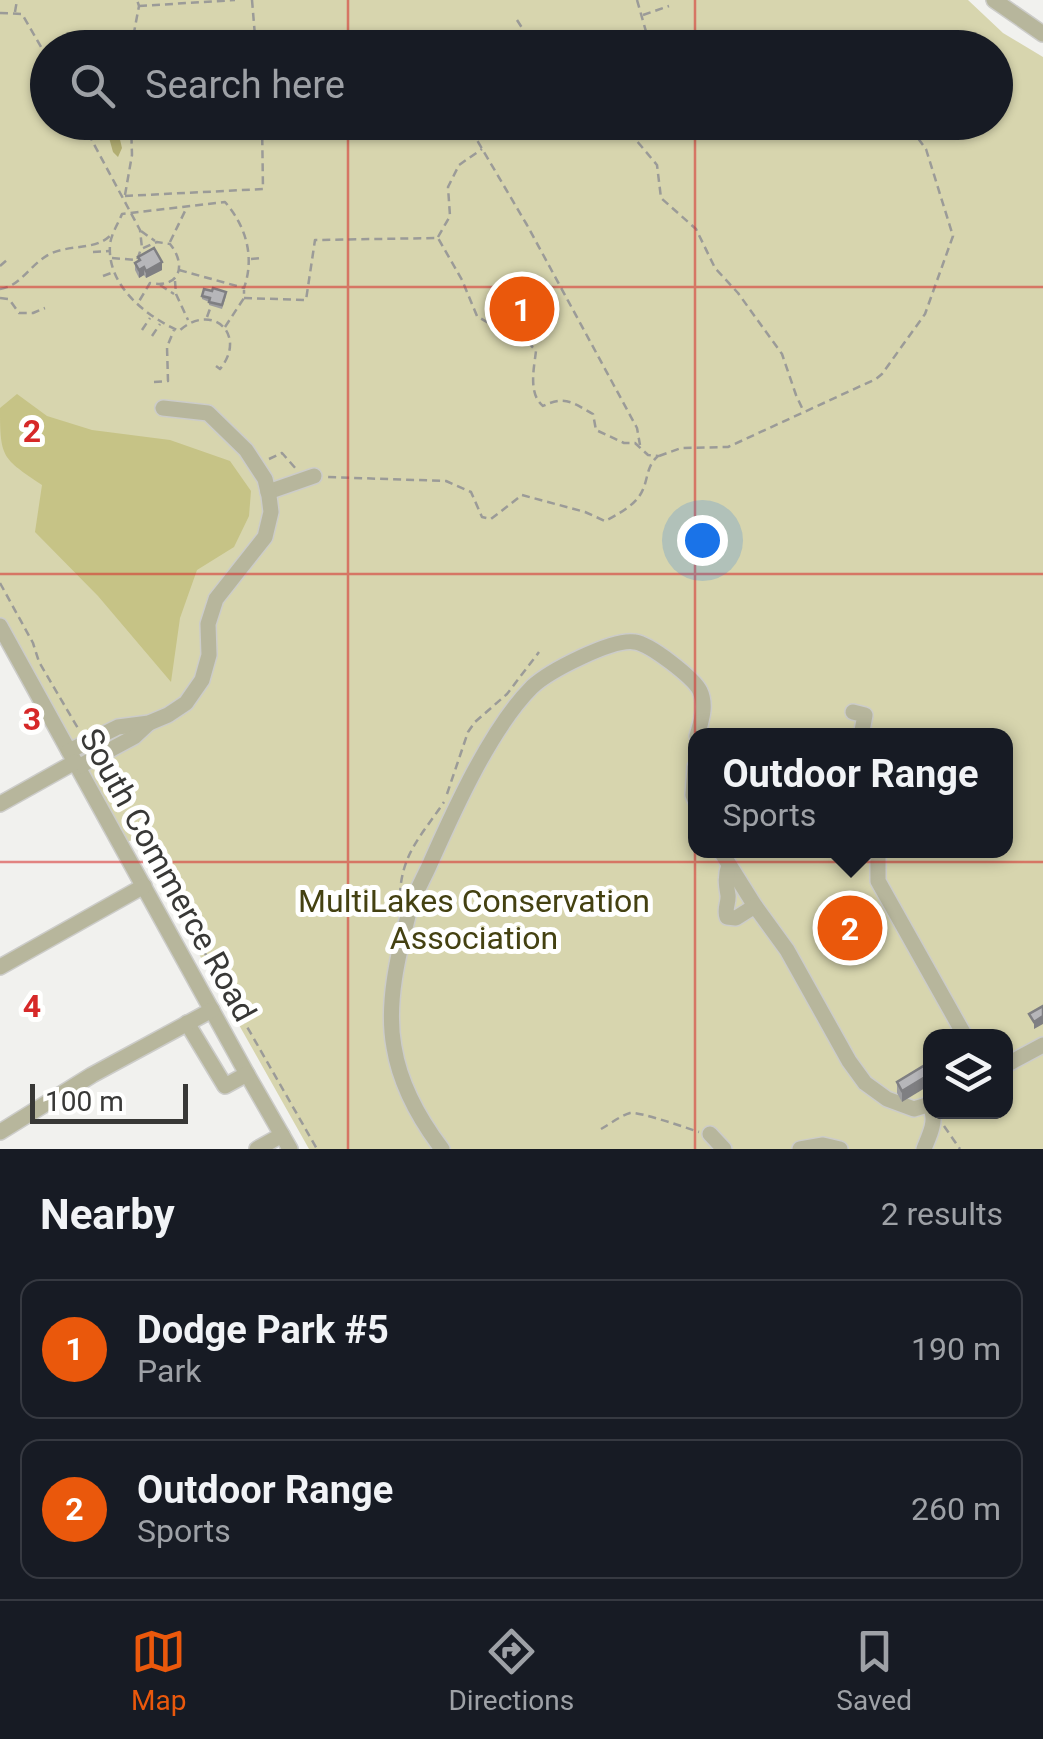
<!DOCTYPE html>
<html lang="en">
<head>
<meta charset="utf-8">
<style>
  body { margin:0; font-family:Roboto,sans-serif; background:#20242c; color:#f1f3f6 }
  .controls { position:absolute; right:30px; bottom:30px; display:grid; overflow:hidden; border-radius:20px; box-shadow:0 2px 8px #0004 }
  .controls button { width:90px; height:90px; display:grid; place-items:center; padding:0; border:0; border-bottom:2px solid #363941; background:#171b24; color:#f1f3f6; font:50px sans-serif }
  .scale { position:absolute; left:30px; bottom:25px; width:158px; box-sizing:border-box; padding-left:10px; border:5px solid #383836; border-top:0; font-size:28px; line-height:35px; white-space:nowrap; color:#383836; -webkit-text-stroke:8px #fffffe; paint-order:stroke }
  .you { position:absolute; left:702px; top:540px; width:35px; height:35px; margin:-25px; border:8px solid #fff; border-radius:50%; background:#1a73e8; box-shadow:0 0 0 15px #1a73e833 }
  .badge { display:grid; place-items:center; width:65px; height:65px; border-radius:50%; background:#ea580c; color:#fff; font-size:32px; font-weight:700 }
  .pin { position:absolute; translate:-50% -50%; border:5px solid #fff; box-shadow:0 2px 10px #0006 }
  .popup { position:absolute; left:688px; top:728px; width:325px; height:130px; box-sizing:border-box; display:grid; place-content:center; border-radius:20px; background:#171b24; filter:drop-shadow(0 2px 8px #0005); font-size:32px; white-space:nowrap; color:#9ea1a6 }
  .popup b { font-size:38px; color:#f1f3f6 }
  .popup::after { content:''; position:absolute; left:50%; top:100%; margin-left:-20px; border:20px solid transparent; border-top-color:#171b24 }
  .list { margin:0; padding:0; list-style:none }
  h2 { display:flex; justify-content:space-between; align-items:center; height:130px; margin:0; padding:0 40px; font-size:42px }
  h2 small { font-size:32px; font-weight:400; color:#9ea1a6 }
  .list li { display:grid; grid-template-columns:65px 1fr auto; gap:30px; align-items:center; box-sizing:border-box; height:140px; margin:0 20px 20px; padding:0 20px; border:2px solid #363941; border-radius:20px }
  .list b { display:block; font-size:38px; white-space:nowrap }
  .list p { margin:0; font-size:32px; white-space:nowrap; color:#9ea1a6 }
  .list em { font-size:32px; font-style:normal; color:#9ea1a6 }
  .icon { flex:none; width:55px; height:55px; fill:none; stroke:currentColor; stroke-width:2; stroke-linecap:round; stroke-linejoin:round }
  .map { position:relative; flex:none; width:1043px; height:1149px; overflow:hidden }
  .search { position:absolute; background:#171b24; box-shadow:0 2px 8px #0004; left:30px; right:30px; top:30px; height:110px; display:flex; align-items:center; gap:25px; box-sizing:border-box; padding:0 35px; border-radius:55px; color:#9ea1a6; font-size:38px }
  .sheet { height:450px; background:#171b24 }
  nav { display:flex; justify-content:space-around; align-items:center; box-sizing:border-box; height:140px; border-top:2px solid #363941; background:#171b24; font-size:28px; color:#9ea1a6 }
  nav a { display:grid; justify-items:center; gap:5px }
  nav .on { color:#ea580c }
  .map>svg:first-child { display:block }
  .green { fill:#d7d5ae; fill-rule:evenodd }
  .forest { fill:#c6c386 }
  .water { fill:#b2ae72 }
  .lines { fill:none; stroke-linecap:round; stroke-linejoin:round }
  .minor-casing { stroke:#ccccc9; stroke-width:18 }
  .path { stroke:#9b9b98; stroke-width:2.5; stroke-dasharray:8 5; stroke-linecap:butt }
  .minor { stroke:#b7b69c; stroke-width:15 }
  .wall { fill:#9d9d9f }
  .shaded-wall { fill:#7f7f82 }
  .building { fill:#b6b6b9; stroke:#7f7f82; stroke-width:2.5 }
  .grid { fill:none; stroke:#d62828; stroke-width:2.5; stroke-opacity:0.55 }
  .labels { text-anchor:middle; dominant-baseline:central; stroke-width:10; stroke-linejoin:round; paint-order:stroke }
  .street-label { font-size:32px; fill:#383836; stroke:#fffffe }
  .park-label { font-size:32px; fill:#444111; stroke:#fffffe }
  .grid-label { font-size:32px; text-anchor:middle; font-weight:bold; fill:#d62828; stroke:#fffffe; stroke-width:10; stroke-linejoin:round; paint-order:stroke }
</style>
</head>
<body>
<div class="map">
<svg width="1043" height="1149" viewBox="0 0 1043 1149">
  <rect width="100%" height="100%" fill="#f1f1ee"/>
  <path class="green" d="M0 0H968L1003 33 1043 57V1149H309L134 839 123 844 0 619ZM48 48H996V122H48ZM695 736H1005V850H695ZM930 1036H1006V1112H930Z"/>
  <path class="forest" d="M17 394 47 416 92 430 170 440 230 461 251 491 249 516 234 547 197 570 180 618 171 682 98 596 35 532 42 485C2 458 0 458 0 408Z"/>
  <path class="water" d="M98 123H116L122 148 118 157 113 152 108 134Z"/>
  <g class="lines">
    <g class="minor-casing">
      <g id="minor">
        <path d="M994 0 1043 34"/>
        <path d="M268 492 314 476"/>
        <path d="M0 626 247 1074 290 1149"/>
        <path d="M853 712 865 715 861 736"/>
        <path d="M69 751 118 727 149 723 168 715 186 703 202 680 209 655 208 624 216 599 265 537 271 512 269 496 265 479 246 450 208 413 163 408"/>
        <path d="M78 767 134 737 149 723"/>
        <path d="M695 767 693 795 695 800"/>
        <path d="M0 804 75 762"/>
        <path d="M720 850 755 906 787 950 849 1061 865 1083 887 1099 914 1109 930 1104"/>
        <path d="M878 850V881L965 1036"/>
        <path d="M729 865C725 876 726 884 728 895 729 903 724 908 727 917L736 918 755 906"/>
        <path d="M0 967 144 886"/>
        <path d="M187 1023 225 1086 247 1074"/>
        <path d="M1006 1065 1043 1045"/>
        <path d="M0 1132 92 1075 212 1010"/>
        <path d="M710 1134 724 1149"/>
        <path d="M257 1149 282 1135"/>
        <path d="M442 1149C420 1120 400 1084 394 1047 386 1004 398 955 409 912 413 896 423 880 430 864 454 810 491 728 532 687 549 671 613 638 635 642 650 644 694 678 700 691 707 706 701 721 697 736"/>
        <path d="M800 1149 823 1145 840 1149"/>
        <path d="M924 1149C928 1138 936 1124 932 1112"/>
      </g>
    </g>
    <g class="path">
      <path d="M252 0 256 48"/>
      <path d="M637 0 647 35"/>
      <path d="M139 6 235 0"/>
      <path d="M15 12 17 0"/>
      <path d="M0 13 22 14 48 59"/>
      <path d="M643 15 669 6"/>
      <path d="M517 20 535 48"/>
      <path d="M131 48 139 6 137 0"/>
      <path d="M664 48 688 42 776 33 817 48"/>
      <path d="M82 122 140 230 142 248"/>
      <path d="M460 122C475 133 488 134 503 122"/>
      <path d="M621 122 657 165 661 198 696 229 715 268 738 293 782 354 796 395 803 410"/>
      <path d="M471 130 527 225 637 428 640 445"/>
      <path d="M125 195 132 155 131 122"/>
      <path d="M125 196 263 189 262 122"/>
      <path d="M141 231 155 241"/>
      <path d="M438 237 450 216 448 187 459 165 482 149"/>
      <path d="M170 242 186 209"/>
      <path d="M93 252 109 251"/>
      <path d="M112 258 137 260 141 249 157 242 170 244C187 265 180 289 150 283L138 303"/>
      <path d="M251 259 261 258"/>
      <path d="M0 266 8 259"/>
      <path d="M179 270 244 288C255 257 246 226 225 202L122 214C118 224 111 234 110 245 107 286 146 316 179 331 212 301 248 335 220 369L216 366"/>
      <path d="M103 276 114 272"/>
      <path d="M175 281 176 294 188 320"/>
      <path d="M160 285 174 294"/>
      <path d="M0 289C22 286 31 262 52 253 73 244 97 251 113 233"/>
      <path d="M0 298 9 299 19 313H33L45 308"/>
      <path d="M244 298 306 300 315 240 438 238 462 280 477 316 498 329 528 342 536 351C534 368 528 394 543 406 565 395 573 403 593 414L596 430 624 443H635L648 455 658 456C645 467 649 481 640 495 633 506 617 515 605 521L585 512 522 495 491 519 482 517 471 492 446 481 326 477"/>
      <path d="M207 317 211 306"/>
      <path d="M225 327 244 298V290"/>
      <path d="M142 330 150 318"/>
      <path d="M152 336 160 324"/>
      <path d="M154 382 168 381 167 347 174 330"/>
      <path d="M659 456 681 448 728 447 876 379 882 374 925 314 953 236 926 149 906 122"/>
      <path d="M269 459 282 453 297 470"/>
      <path d="M0 583 33 643 39 662 79 730"/>
      <path d="M99 768 317 1149"/>
      <path d="M447 794 468 732 475 722 507 694 539 652"/>
      <path d="M400 896C401 854 422 835 444 802"/>
      <path d="M944 1126 960 1149"/>
      <path d="M601 1129C610 1124 620 1116 630 1113 638 1111 687 1128 699 1132"/>
    </g>
    <use href="#minor" class="minor"/>
  </g>
  <g class="wall">
    <path d="M138 257 162 270 146 278 144 275 139 278 135 270V263L138 262Z"/>
    <path d="M202 296H226L222 309 209 305V302L202 299Z"/>
    <path d="M930 1062 902 1102 897 1093V1082Z"/>
  </g>
  <g class="shaded-wall">
    <path d="M162 262V270L146 278V271Z"/>
    <path d="M144 267V275L139 278V270Z"/>
    <path d="M1043 1016V1024L1034 1029V1022Z"/>
    <path d="M930 1074V1085L902 1102V1091Z"/>
  </g>
  <g class="building">
    <path d="M154 248 162 262 146 271 144 267 139 270 135 263 140 260 138 257Z"/>
    <path d="M213 288 226 292 222 305 209 302 210 298 202 296 204 289 212 291Z"/>
    <path d="M1043 1006V1016L1034 1022 1029 1014Z"/>
    <path d="M930 1062V1074L902 1091 897 1082Z"/>
  </g>
  <path class="grid" d="M348 0V48M695 0V48M348 122V1149M695 122V1149M0 287H1043M0 574H1043M0 862H1043"/>
  <g class="labels">
    <g class="street-label">
      <text transform="translate(168 875) rotate(61)">South Commerce Road</text>
    </g>
    <g class="park-label">
      <text x="474" y="901">MultiLakes Conservation<tspan x="474" dy="37">Association</tspan></text>
    </g>
  </g>
  <g class="grid-label">
    <text x="32" y="442">2</text>
    <text x="32" y="730">3</text>
    <text x="32" y="1017">4</text>
  </g>
</svg>
<div class="controls">
<button><svg class="icon" aria-label="layers" viewBox="0 0 24 24"><path d="M12 4l9 5-9 5-9-5zM3 14l9 5 9-5"/></svg></button>
</div>
<div class="scale">100 m</div>
<div class="you"></div>
<div class="pin badge" style="left:522px;top:309px">1</div>
<div class="pin badge" style="left:850px;top:928px">2</div>
<div class="popup"><b>Outdoor Range</b>Sports</div>
<div class="search"><svg class="icon" aria-label="search" viewBox="0 0 24 24"><circle cx="10" cy="10" r="6"/><path d="M15 15l6 6"/></svg>Search here</div>
</div>
<section class="sheet">
<h2>Nearby<small>2 results</small></h2>
<ul class="list">
<li><span class="badge">1</span><div><b>Dodge Park #5</b><p>Park</p></div><em>190 m</em></li>
<li><span class="badge">2</span><div><b>Outdoor Range</b><p>Sports</p></div><em>260 m</em></li>
</ul>
</section>
<nav>
<a class="on"><svg class="icon" aria-label="map" viewBox="0 0 24 24"><path d="M3 6l6-2 6 2 6-2v14l-6 2-6-2-6 2zM9 4v14M15 6v14"/></svg>Map</a>
<a><svg class="icon" aria-label="directions" viewBox="0 0 24 24"><path d="M12 3l9 9-9 9-9-9zM9 14v-3h6M13 9l2 2-2 2"/></svg>Directions</a>
<a><svg class="icon" aria-label="saved" viewBox="0 0 24 24"><path d="M7 4h10v16l-5-4-5 4z"/></svg>Saved</a>
</nav>
</body>
</html>
